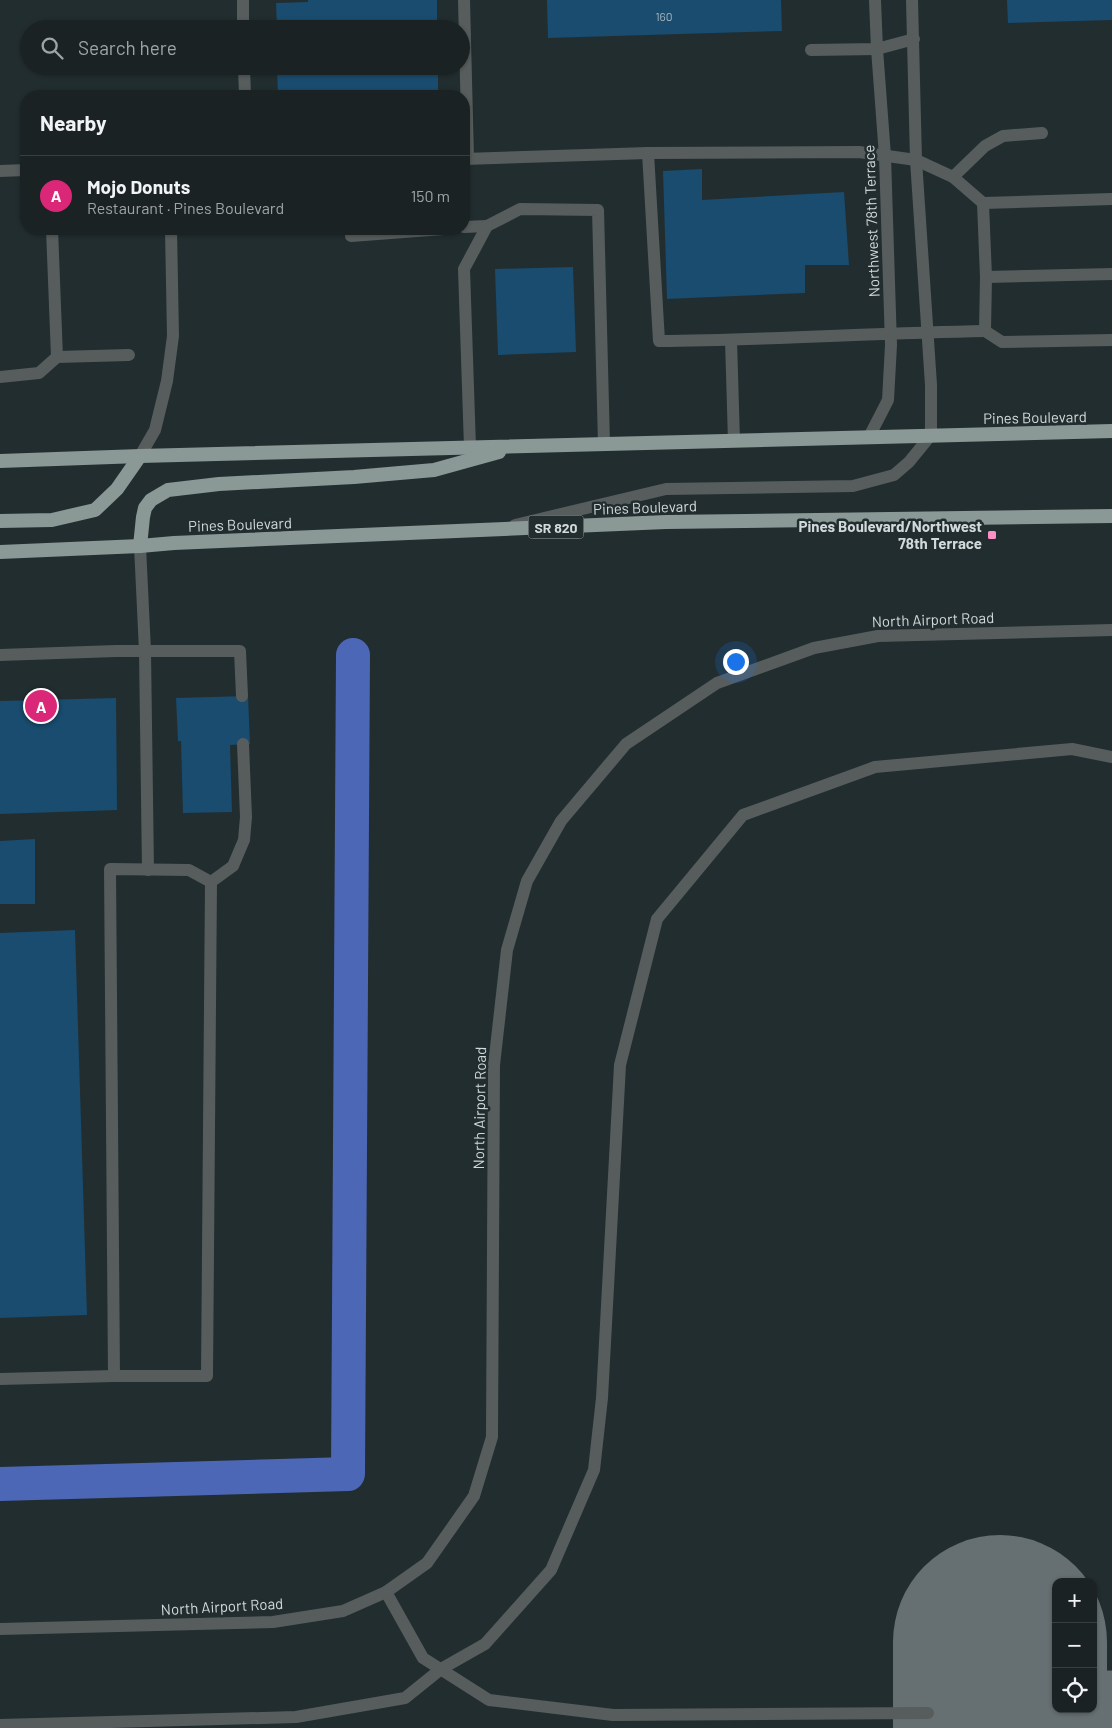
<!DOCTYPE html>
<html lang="en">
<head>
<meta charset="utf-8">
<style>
  body { margin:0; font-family:Barlow,sans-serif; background:#232a2c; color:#f1f3f6 }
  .controls { position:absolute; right:15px; bottom:15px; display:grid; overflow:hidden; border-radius:10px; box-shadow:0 1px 4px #0004 }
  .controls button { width:45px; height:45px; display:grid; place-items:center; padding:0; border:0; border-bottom:1px solid #383f41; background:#1a2224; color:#f1f3f6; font:25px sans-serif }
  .you { position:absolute; left:735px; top:661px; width:18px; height:18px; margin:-12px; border:4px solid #fff; border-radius:50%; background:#1a73e8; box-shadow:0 0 0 8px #1a73e833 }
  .badge { display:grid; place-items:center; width:32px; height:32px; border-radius:50%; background:#db2777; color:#fff; font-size:16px; font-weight:700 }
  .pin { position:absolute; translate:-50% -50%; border:2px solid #fff; box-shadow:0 1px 5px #0006 }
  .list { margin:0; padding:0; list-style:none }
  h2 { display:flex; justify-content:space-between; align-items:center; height:65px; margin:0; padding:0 20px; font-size:21px }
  h2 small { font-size:16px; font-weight:400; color:#9fa4a6 }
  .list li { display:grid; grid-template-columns:32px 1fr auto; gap:15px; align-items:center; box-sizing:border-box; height:80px; padding:0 20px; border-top:1px solid #383f41 }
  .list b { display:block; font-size:19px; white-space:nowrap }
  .list p { margin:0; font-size:16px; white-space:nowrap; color:#9fa4a6 }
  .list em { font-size:16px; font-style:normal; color:#9fa4a6 }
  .icon { flex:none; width:28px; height:28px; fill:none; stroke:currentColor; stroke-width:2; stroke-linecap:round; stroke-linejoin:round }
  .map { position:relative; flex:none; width:1112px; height:1728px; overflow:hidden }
  .search { position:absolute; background:#1a2224; box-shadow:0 1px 4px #0004; left:20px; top:20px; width:450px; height:55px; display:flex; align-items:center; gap:12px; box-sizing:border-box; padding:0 18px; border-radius:28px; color:#9fa4a6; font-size:19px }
  .panel { position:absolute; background:#1a2224; box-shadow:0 1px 4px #0004; left:20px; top:90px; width:450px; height:145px; border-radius:20px }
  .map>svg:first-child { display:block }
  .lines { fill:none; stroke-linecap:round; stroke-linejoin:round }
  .canal { stroke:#4d67b7; stroke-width:34 }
  .taxiway { stroke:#666f72; stroke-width:85 }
  .runway { stroke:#666f72; stroke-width:214 }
  .building { fill:#194c6e }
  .service { stroke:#575d5c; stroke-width:12 }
  .minor { stroke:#575d5c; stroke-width:12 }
  .trunk { stroke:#8a9896; stroke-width:14 }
  .poi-dot { fill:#fb8fc5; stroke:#222d30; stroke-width:2 }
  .labels { text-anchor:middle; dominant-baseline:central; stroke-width:5; stroke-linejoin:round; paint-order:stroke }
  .number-label { font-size:12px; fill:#a4b6bf }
  .shield { fill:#222d30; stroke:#9da5a7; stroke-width:1 }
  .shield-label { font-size:14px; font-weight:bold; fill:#d2d9da }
  .street-label { font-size:15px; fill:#d2d9da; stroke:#222d30 }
  .poi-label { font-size:15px; font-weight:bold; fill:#d2d9da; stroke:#222d30; text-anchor:end }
</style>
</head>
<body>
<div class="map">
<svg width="1112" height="1728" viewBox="0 0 1112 1728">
  <rect width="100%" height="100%" fill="#222d30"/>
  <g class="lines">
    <path class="canal" d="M0 1484 348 1474 353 655"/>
    <path class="taxiway" d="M1040 1728C1061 1715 1087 1713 1112 1713"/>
    <path class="runway" d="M1000 1728V1642"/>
  </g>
  <g class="building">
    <path d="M308 0H437V29H277L276 3 308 2Z"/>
    <path d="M547 0H781L782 31 548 38Z"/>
    <path d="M1007 0H1112V20L1008 23Z"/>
    <path d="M277 66H438V96H278Z"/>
    <path d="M702 169V200L844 192 849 265H805V293L667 299 663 171Z"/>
    <path d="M573 267 576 352 498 355 495 269Z"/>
    <path d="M248 696 250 744 230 745 232 812 183 813 181 741H178L176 698Z"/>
    <path d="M116 698 117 810 0 814V701Z"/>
    <path d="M35 839V904H0V841Z"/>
    <path d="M75 930 87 1315 0 1318V933Z"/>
  </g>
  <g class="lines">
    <g class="service">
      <path d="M243 0V29"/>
      <path d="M464 0 468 159"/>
      <path d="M811 50 877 49 914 39"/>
      <path d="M244 66 245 96"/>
      <path d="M648 153 659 341C768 340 876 333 985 331"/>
      <path d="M464 159 648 153 859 152 916 160 953 177 983 203 986 277 985 331 1002 342 1112 340"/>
      <path d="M0 171 26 170"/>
      <path d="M953 177 985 146 1003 136 1042 133"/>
      <path d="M983 203 1112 199"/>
      <path d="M464 227 487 226"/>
      <path d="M52 229 57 357"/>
      <path d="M351 236 444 229"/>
      <path d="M986 277 1112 274"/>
      <path d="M731 340 734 441"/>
      <path d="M0 377 39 373 57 357 129 355"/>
      <path d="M470 447 464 269 487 226 520 209 598 210 604 444"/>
      <path d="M140 456 155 430 167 381 173 336 171 229"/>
      <path d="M140 546 145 651 148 870"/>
      <path d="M0 655 116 651H240L242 696"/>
      <path d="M211 882 233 866 244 840 246 817 243 744"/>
      <path d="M0 1379 114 1376H207L211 882 189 870 110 869 114 1376"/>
      <path d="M386 1592 423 1658 489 1700 613 1715 928 1713"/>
      <path d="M0 1725 296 1717 405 1698 441 1669 485 1644 551 1570 594 1470 602 1398 620 1065 657 919 743 815 875 767 1072 749 1112 757"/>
    </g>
    <g class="minor">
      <path d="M869 437 888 400 891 345 885 156 877 49 875 0"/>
      <path d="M515 525 666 489 853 486 894 475 909 462 931 435V385L916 160 912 0"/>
      <path d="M0 1629 273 1622 343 1611 386 1592 427 1563 474 1496 492 1437 494 1065 507 950 527 881 561 821 626 744 717 683 814 648 878 636 1112 630"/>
    </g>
    <g class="trunk">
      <path d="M0 461 140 456 1112 431"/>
      <path d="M0 521 52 520 95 510 117 489 140 456"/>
      <path d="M140 546 143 517 145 508 151 500 168 490 219 484 354 477 434 470 499 452"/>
      <path d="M0 552 140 546 174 543 666 522 1112 516"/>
    </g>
  </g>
  <rect class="poi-dot" x="987" y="530" width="10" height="10" rx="2.5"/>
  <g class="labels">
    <g class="number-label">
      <text x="664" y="16">160</text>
    </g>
    <rect class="shield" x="528.5" y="515.5" width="55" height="23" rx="4"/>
    <g class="shield-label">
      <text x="556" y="527">SR 820</text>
    </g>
    <g class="street-label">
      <text transform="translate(871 221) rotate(-92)">Northwest 78th Terrace</text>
      <text transform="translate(1035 417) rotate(-1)">Pines Boulevard</text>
      <text transform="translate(645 507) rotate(-2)">Pines Boulevard</text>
      <text transform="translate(240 524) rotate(-2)">Pines Boulevard</text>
      <text transform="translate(933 619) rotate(-2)">North Airport Road</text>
      <text transform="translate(479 1108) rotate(-89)">North Airport Road</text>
      <text transform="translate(222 1606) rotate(-3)">North Airport Road</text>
    </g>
    <g class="poi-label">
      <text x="982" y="526">Pines Boulevard/Northwest<tspan x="982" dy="17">78th Terrace</tspan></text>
    </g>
  </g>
</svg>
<div class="controls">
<button>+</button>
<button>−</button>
<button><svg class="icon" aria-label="locate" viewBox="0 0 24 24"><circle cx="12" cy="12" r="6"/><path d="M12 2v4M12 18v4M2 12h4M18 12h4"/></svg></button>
</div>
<div class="you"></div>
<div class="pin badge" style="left:41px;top:706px">A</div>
<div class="search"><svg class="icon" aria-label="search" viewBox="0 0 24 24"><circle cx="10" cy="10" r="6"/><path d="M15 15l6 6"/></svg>Search here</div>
<section class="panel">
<h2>Nearby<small></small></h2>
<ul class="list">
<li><span class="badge">A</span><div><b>Mojo Donuts</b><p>Restaurant · Pines Boulevard</p></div><em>150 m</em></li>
</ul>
</section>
</div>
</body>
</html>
